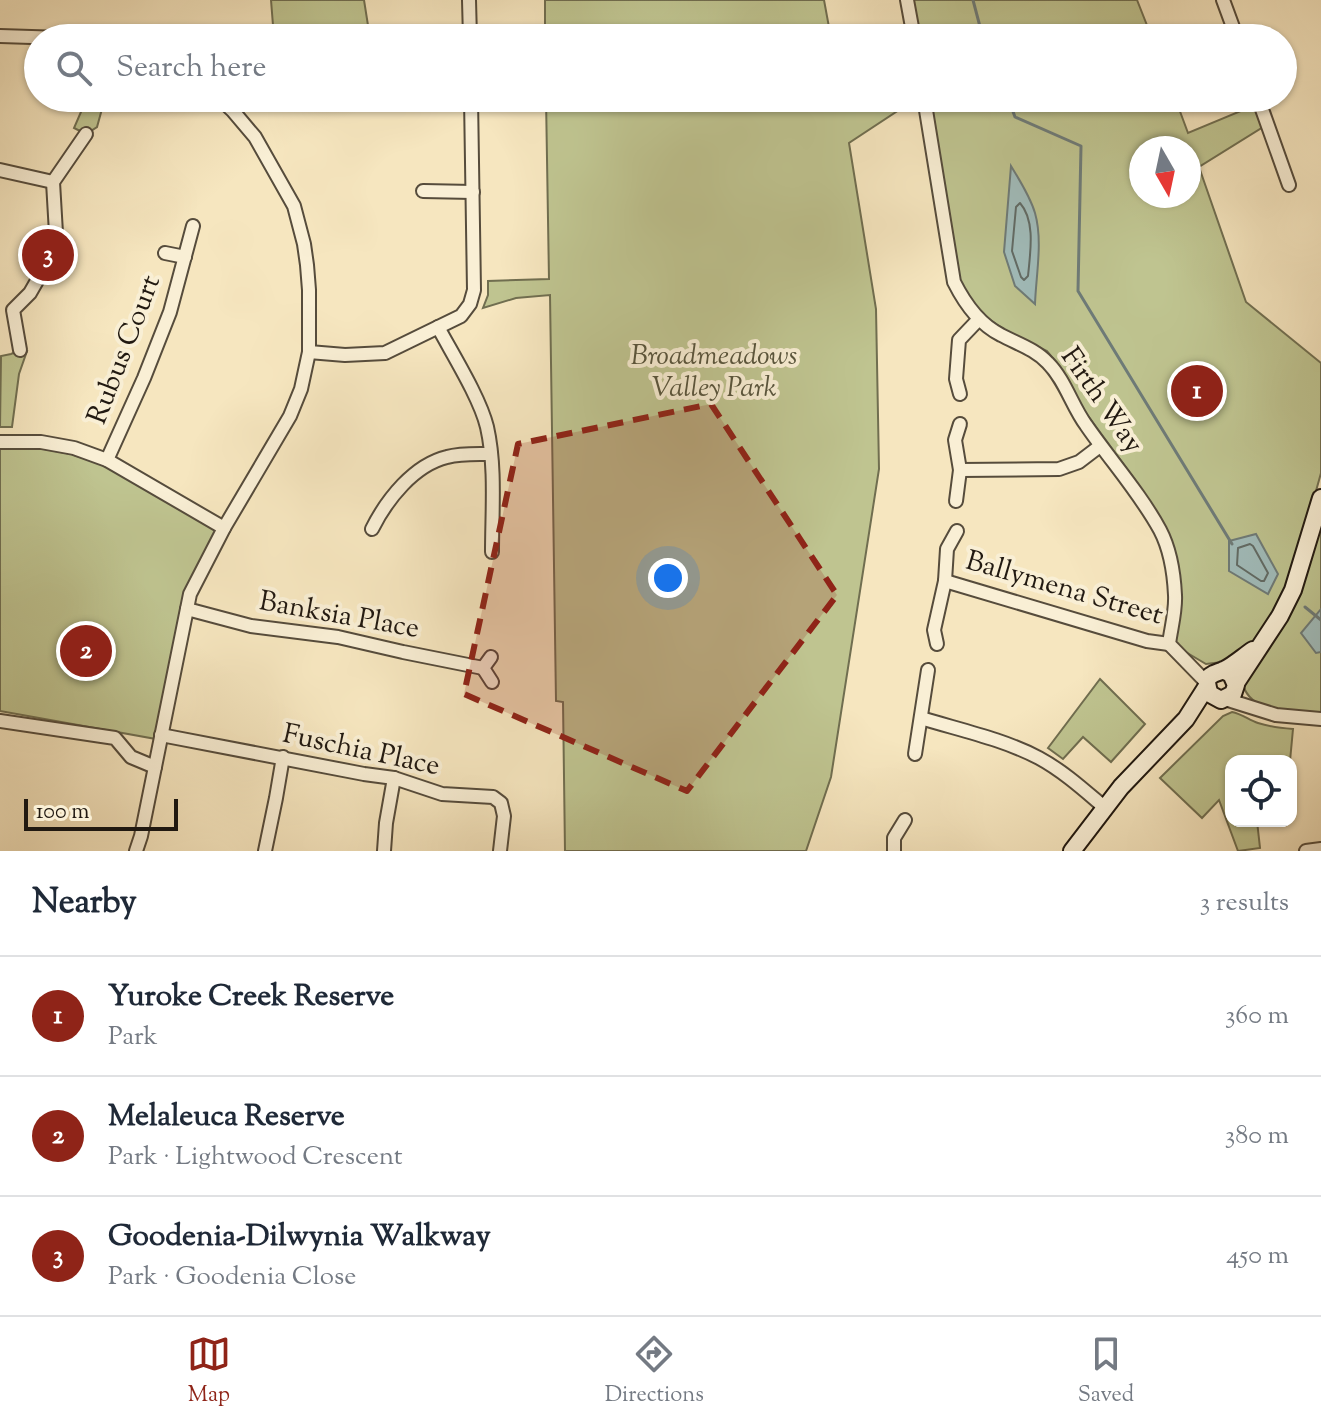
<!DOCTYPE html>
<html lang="en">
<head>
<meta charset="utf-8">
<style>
  body { margin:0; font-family:"Sorts Mill Goudy",serif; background:#f6f6f7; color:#1f2937 }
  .controls { position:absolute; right:24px; bottom:24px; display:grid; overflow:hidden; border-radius:16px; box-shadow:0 2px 6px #0004 }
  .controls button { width:72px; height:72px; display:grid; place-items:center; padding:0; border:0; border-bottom:2px solid #e0e1e3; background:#fff; color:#1f2937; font:40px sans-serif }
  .compass { position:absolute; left:1129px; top:136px; width:72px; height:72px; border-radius:50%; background:#fff; box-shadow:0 2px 6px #0004; rotate:171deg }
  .scale { position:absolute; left:24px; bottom:20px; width:154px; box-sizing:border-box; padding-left:8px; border:4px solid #211911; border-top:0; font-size:22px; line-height:28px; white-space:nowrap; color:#211911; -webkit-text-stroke:6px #f9efd5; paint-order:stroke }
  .you { position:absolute; left:668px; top:578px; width:28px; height:28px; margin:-20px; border:6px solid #fff; border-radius:50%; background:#1a73e8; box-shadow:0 0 0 12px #1a73e833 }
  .badge { display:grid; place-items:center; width:52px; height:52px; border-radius:50%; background:#8f2418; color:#fff; font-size:26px; font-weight:700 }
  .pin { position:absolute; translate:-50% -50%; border:4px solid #fff; box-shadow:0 2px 8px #0006 }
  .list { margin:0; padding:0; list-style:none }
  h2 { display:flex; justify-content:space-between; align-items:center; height:104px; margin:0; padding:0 32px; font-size:34px }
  h2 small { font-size:26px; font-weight:400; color:#747a83 }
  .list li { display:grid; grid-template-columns:52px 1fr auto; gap:24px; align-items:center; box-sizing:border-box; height:120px; padding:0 32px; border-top:2px solid #e0e1e3 }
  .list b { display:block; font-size:30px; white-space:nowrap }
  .list p { margin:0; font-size:26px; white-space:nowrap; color:#747a83 }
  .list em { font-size:26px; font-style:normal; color:#747a83 }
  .icon { flex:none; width:44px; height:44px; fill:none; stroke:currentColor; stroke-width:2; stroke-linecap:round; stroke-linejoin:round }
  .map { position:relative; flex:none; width:1321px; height:851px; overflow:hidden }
  .search { position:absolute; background:#fff; box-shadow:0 2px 6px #0004; left:24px; right:24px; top:24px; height:88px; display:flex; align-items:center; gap:20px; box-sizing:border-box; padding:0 28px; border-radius:44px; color:#747a83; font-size:30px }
  .sheet { height:464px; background:#fff }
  nav { display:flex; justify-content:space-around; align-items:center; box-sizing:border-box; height:112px; border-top:2px solid #e0e1e3; background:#fff; font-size:22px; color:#747a83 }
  nav a { display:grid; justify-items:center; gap:4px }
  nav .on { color:#8f2418 }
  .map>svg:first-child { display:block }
  .green { fill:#bfc490; stroke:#706e50; stroke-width:2; fill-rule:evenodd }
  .water { fill:#a1bdbc; stroke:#6e7b78; stroke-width:2 }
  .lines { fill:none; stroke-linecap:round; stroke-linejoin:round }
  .shore { stroke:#616b66; stroke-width:2 }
  .stream { stroke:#6e7b78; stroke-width:3 }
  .street-casing { stroke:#564c3c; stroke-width:16 }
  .secondary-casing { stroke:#211911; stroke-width:20 }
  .street { stroke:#f9efd5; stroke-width:12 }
  .secondary { stroke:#f9efd5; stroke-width:16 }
  .marked { fill:#8f2418; fill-opacity:0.2; stroke:#8f2418; stroke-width:6; stroke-dasharray:16 10; stroke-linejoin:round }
  .labels { text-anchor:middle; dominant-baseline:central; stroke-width:8; stroke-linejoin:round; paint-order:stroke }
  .street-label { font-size:28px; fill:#211911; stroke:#f9efd5 }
  .park-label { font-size:28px; font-style:italic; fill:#58553d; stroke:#f9efd5 }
</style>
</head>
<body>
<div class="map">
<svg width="1321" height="851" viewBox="0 0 1321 851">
  <rect width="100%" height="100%" fill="#f6e6bf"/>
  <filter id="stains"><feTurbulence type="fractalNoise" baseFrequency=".0025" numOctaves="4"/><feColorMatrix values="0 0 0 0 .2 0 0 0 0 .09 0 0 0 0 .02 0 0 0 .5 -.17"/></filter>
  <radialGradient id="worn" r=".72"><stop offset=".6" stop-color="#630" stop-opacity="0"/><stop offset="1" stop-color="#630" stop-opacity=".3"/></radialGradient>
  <g class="green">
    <path d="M271 0H364L370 38H274Z"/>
    <path d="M545 0H824L831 38H545Z"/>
    <path d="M913 0H1137L1152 38H919Z"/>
    <path d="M87 98H105L97 127 86 134 74 128Z"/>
    <path d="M546 98H910L911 102 849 143 876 309 879 469 831 777 806 851H565L563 702 556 701 550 295 516 298 483 308 488 295V281L549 279Z"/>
    <path d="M928 98H1175L1188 133 1255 105 1263 127 1199 167 1246 302 1321 363V473L1288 591 1263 630 1242 654 1230 661 1206 664 1184 651 1178 647 1174 640 1164 527 1133 477 1080 405 1067 377 1056 362 1047 351 1008 332 980 313 967 297 958 274ZM1141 148H1189V196H1141Z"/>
    <path d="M56 233 65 237 52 272H42L33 278 28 276 45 238Z"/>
    <path d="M20 350 27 351 19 374 12 427H0L1 356 11 354Z"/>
    <path d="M0 448H39L71 454 104 465 218 530 184 592 156 739 0 711Z"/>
    <path d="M1321 519V715C1294 712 1247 715 1242 680Z"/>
    <path d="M1100 679 1145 724 1111 762 1083 737 1063 759 1048 748Z"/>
    <path d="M1232 712C1242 714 1249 720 1258 723 1270 727 1281 728 1293 729L1290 761H1231V821H1257L1260 848 1238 851 1219 800 1202 818 1160 778 1223 716Z"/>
  </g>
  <g class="water">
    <path d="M1011 166C1020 181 1030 196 1035 213 1043 241 1036 275 1035 304L1015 286 1004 252Z"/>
    <path d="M1256 534 1278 574 1268 594 1229 571V541Z"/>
    <path d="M1321 609V652L1316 653 1301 633Z"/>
  </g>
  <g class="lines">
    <g class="shore">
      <path d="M1020 203C1036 221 1030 254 1028 276L1024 280 1021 277 1012 251 1016 207Z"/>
      <path d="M1250 544 1253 546 1268 573 1264 581H1261L1237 565 1238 548Z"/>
    </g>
    <g class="stream">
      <path d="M973 0 983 38"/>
      <path d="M1008 98 1015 117 1081 146 1078 291 1232 544"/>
      <path d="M1305 607 1321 620"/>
    </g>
    <g class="street-casing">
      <g id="street">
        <path d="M469 0 470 38"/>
        <path d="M907 0 914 38"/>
        <path d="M1223 0 1237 38"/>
        <path d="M0 36 63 38"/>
        <path d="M924 98 954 282C965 304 979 324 1001 335 1018 344 1035 349 1048 363 1065 380 1072 406 1086 425 1110 460 1140 493 1160 530 1170 549 1174 574 1175 595 1176 611 1171 628 1169 644L1207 683"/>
        <path d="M1258 98 1289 185"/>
        <path d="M0 170 53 182"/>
        <path d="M423 191 473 192"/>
        <path d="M56 233 53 182 86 134"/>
        <path d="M165 253 185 257"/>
        <path d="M438 327C453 355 480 398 487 427 496 467 492 511 492 552"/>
        <path d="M20 350 13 310 30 293 42 272"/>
        <path d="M309 352 345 355 385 353 461 316 470 304 474 290 471 98"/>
        <path d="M960 394 956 379 959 340 979 319"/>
        <path d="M0 442H41L74 448 107 460 224 528"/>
        <path d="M107 460 144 378 170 312 193 226"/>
        <path d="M960 470 1059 469 1079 462 1100 446"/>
        <path d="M956 501 960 470 955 440 960 424"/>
        <path d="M372 529C387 499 414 465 447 457 461 453 477 454 491 454"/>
        <path d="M945 581 1147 641 1169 644"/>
        <path d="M187 609 251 626 338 637 403 652 483 668"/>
        <path d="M937 644 934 630 945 581 947 549 957 531"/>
        <path d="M491 657 483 668 492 682"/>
        <path d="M1225 699 1276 715 1321 719"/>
        <path d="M921 718C960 730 1003 739 1039 758 1063 771 1084 790 1104 807"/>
        <path d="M0 721 115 738 131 757 155 767"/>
        <path d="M161 735 364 774 394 778 442 794 493 797 501 803 504 816 500 851"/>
        <path d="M915 754 928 670"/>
        <path d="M136 851 141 836 190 594 224 528 290 416 301 389 309 352V290L307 265 304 244 294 206 255 137 233 111 219 98"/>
        <path d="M265 851 276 798 283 757"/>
        <path d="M384 851 386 823 394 778"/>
        <path d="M894 851V838L905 820"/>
        <path d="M1306 851 1321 849"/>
      </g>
    </g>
    <g class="secondary-casing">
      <g id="secondary">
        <path d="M1223 670 1231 674 1236 685 1233 694 1221 700 1210 694C1203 676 1210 675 1224 670 1234 665 1244 656 1253 650"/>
        <path d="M1236 683 1280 616 1293 590 1321 498"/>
        <path d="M1072 851 1121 787 1186 719 1207 686"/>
      </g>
    </g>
    <use href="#street" class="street"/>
    <use href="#secondary" class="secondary"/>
  </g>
  <path class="marked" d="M711 404 837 595 687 791 464 694 518 444Z"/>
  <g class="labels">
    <g class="street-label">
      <text transform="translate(125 350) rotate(-69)">Rubus Court</text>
      <text transform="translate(1101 401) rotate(55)">Firth Way</text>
      <text transform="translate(1064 589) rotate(16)">Ballymena Street</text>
      <text transform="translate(339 616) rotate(10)">Banksia Place</text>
      <text transform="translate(361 751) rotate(12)">Fuschia Place</text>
    </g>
    <g class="park-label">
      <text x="714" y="357">Broadmeadows<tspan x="714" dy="32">Valley Park</tspan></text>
    </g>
  </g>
  <rect width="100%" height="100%" filter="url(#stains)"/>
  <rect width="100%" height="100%" fill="url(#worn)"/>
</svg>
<div class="controls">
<button><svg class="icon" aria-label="locate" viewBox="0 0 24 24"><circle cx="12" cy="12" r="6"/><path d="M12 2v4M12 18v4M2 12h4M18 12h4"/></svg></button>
</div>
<svg class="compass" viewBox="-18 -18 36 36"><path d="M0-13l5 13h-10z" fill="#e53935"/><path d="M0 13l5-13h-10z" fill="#747a83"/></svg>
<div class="scale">100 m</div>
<div class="you"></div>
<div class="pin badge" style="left:1197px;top:391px">1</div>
<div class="pin badge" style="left:86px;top:651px">2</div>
<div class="pin badge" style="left:48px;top:255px">3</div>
<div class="search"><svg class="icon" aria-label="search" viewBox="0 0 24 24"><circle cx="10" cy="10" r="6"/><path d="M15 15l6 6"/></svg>Search here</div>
</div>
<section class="sheet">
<h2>Nearby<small>3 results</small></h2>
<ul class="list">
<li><span class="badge">1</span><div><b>Yuroke Creek Reserve</b><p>Park</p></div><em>360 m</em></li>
<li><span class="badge">2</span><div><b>Melaleuca Reserve</b><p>Park · Lightwood Crescent</p></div><em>380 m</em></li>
<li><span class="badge">3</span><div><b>Goodenia-Dilwynia Walkway</b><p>Park · Goodenia Close</p></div><em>450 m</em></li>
</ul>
</section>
<nav>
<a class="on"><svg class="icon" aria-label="map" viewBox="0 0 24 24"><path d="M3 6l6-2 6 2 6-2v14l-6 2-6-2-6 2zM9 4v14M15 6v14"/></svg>Map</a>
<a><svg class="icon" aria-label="directions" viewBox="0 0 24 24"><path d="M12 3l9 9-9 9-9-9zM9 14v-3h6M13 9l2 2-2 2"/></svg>Directions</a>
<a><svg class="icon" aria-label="saved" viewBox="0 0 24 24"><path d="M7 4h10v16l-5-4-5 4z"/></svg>Saved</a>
</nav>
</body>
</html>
